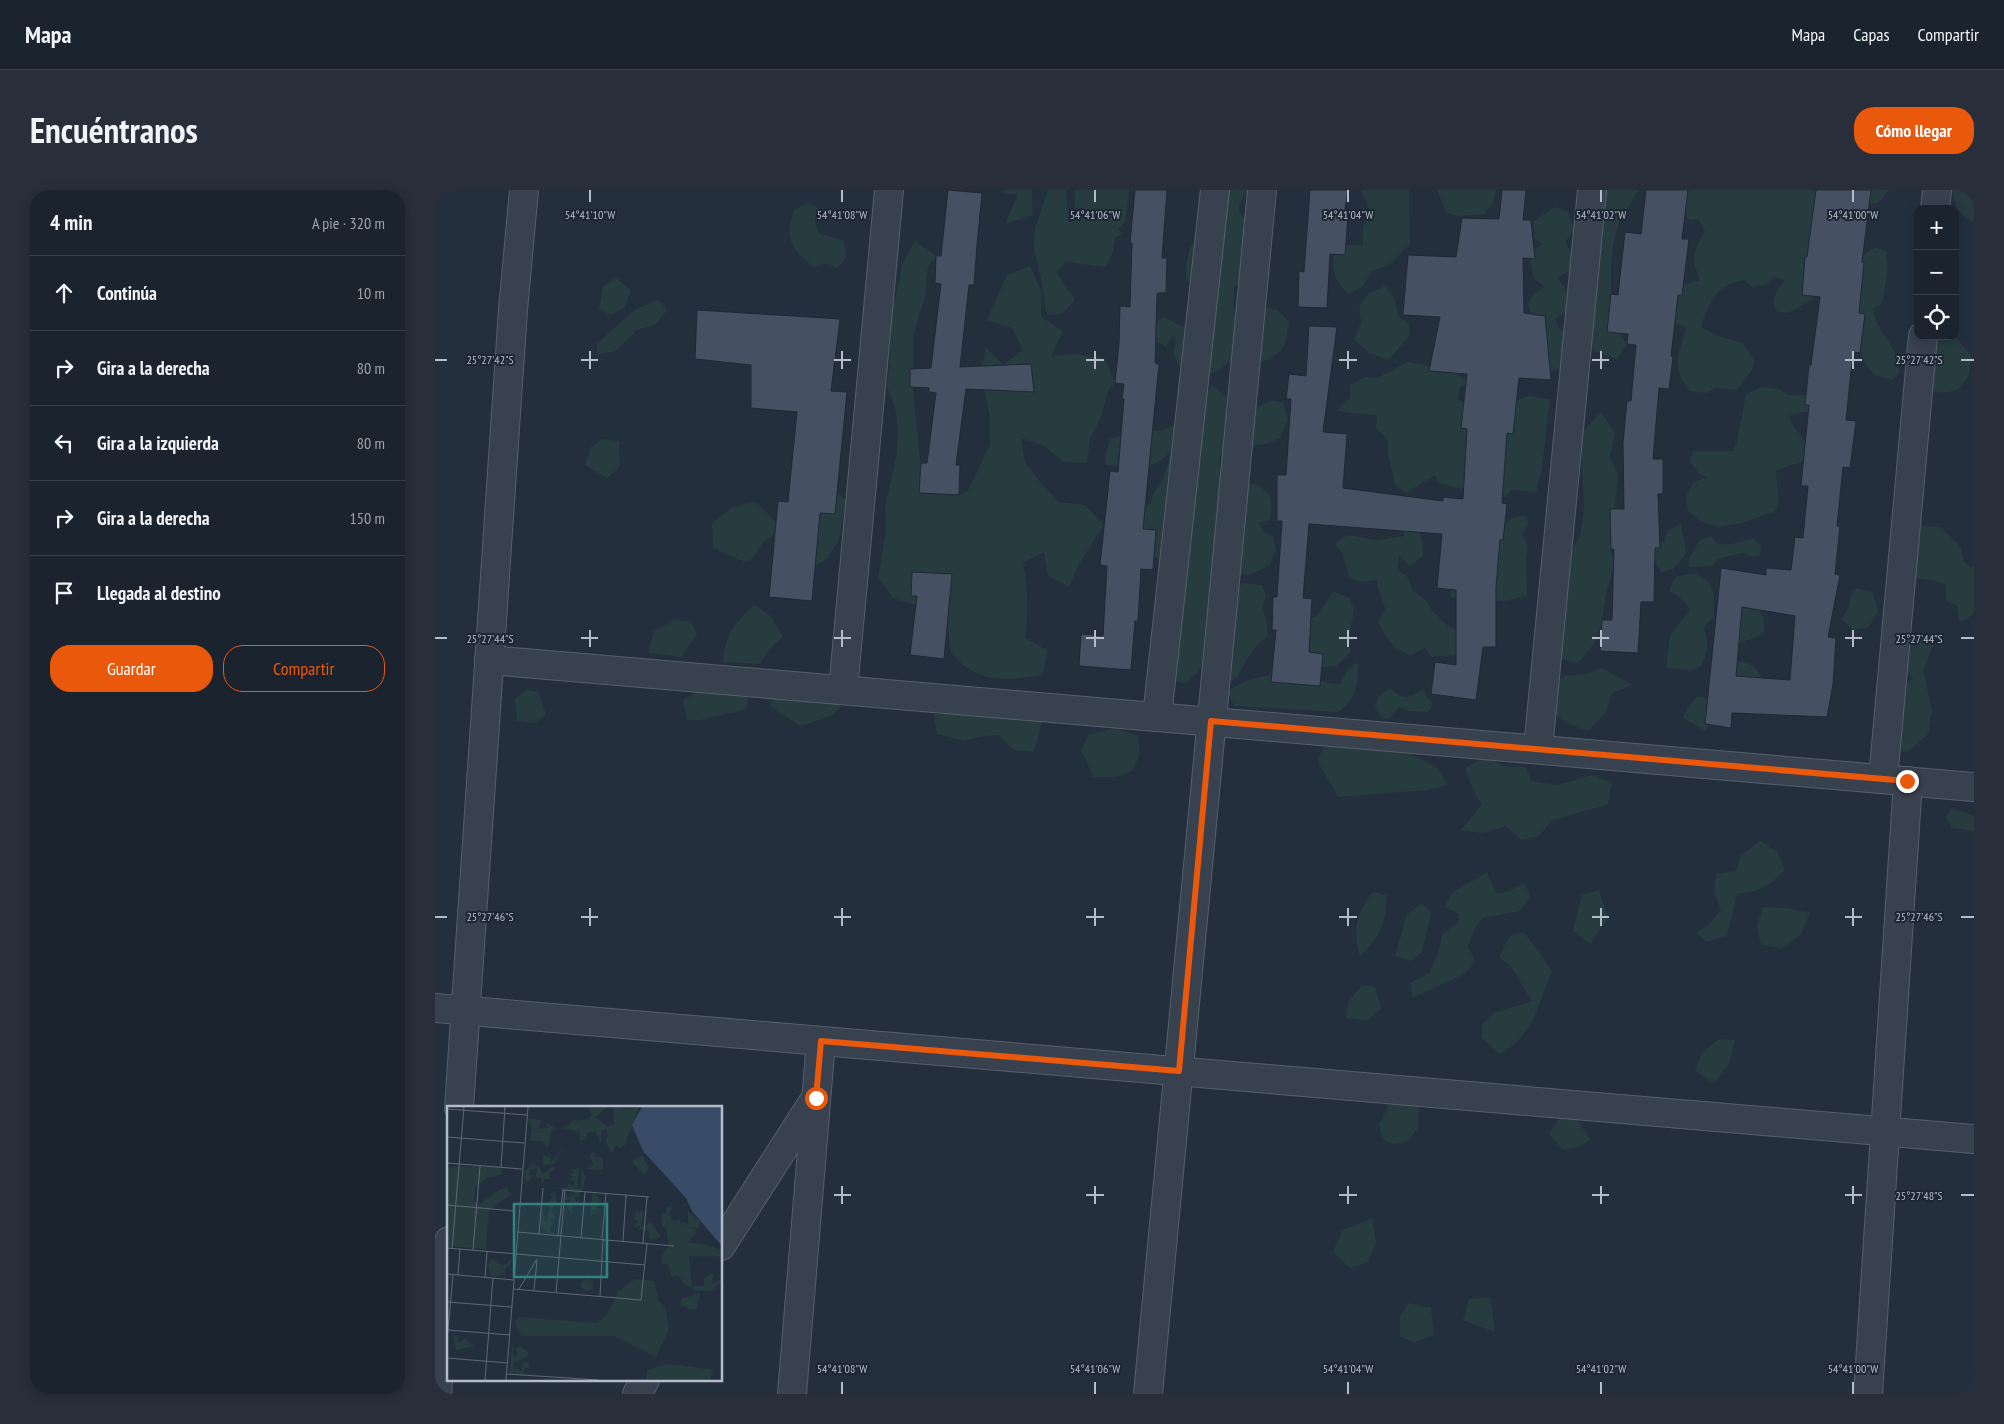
<!DOCTYPE html>
<html lang="es">
<head>
<meta charset="utf-8">
<style>
  body { margin:0; font-family:"PT Sans Narrow",sans-serif; background:#282f3a; color:#f1f3f6 }
  .controls { position:absolute; right:15px; top:15px; display:grid; overflow:hidden; border-radius:10px; box-shadow:0 2px 12px #0003 }
  .controls button { width:45px; height:45px; display:grid; place-items:center; padding:0; border:0; border-bottom:1px solid #39404a; background:#1b232e; color:#f1f3f6; font:25px sans-serif }
  .stop { position:absolute; width:15px; height:15px; margin:-11px; border:4px solid #ea580c; border-radius:50%; background:#fff }
  .stop.end { background:#ea580c; border-color:#fff; box-shadow:0 1px 5px #0008 }
  .list { margin:0; padding:0; list-style:none }
  h2 { display:flex; justify-content:space-between; align-items:center; height:65px; margin:0; padding:0 20px; font-size:21px }
  h2 small { font-size:16px; font-weight:400; color:#a0a4aa }
  .list li { display:grid; grid-template-columns:32px 1fr auto; gap:15px; align-items:center; box-sizing:border-box; height:75px; padding:0 20px; border-top:1px solid #39404a }
  .list b { display:block; font-size:19px; white-space:nowrap }
  .list em { font-size:16px; font-style:normal; color:#a0a4aa }
  .actions { display:flex; gap:10px; padding:15px 20px }
  .actions a { flex:1; padding:11px 0; border:1px solid #ea580c; border-radius:20px; text-align:center; font-size:18px; color:#ea580c }
  .actions .main { background:#ea580c; color:#fff }
  .icon { flex:none; width:28px; height:28px; fill:none; stroke:currentColor; stroke-width:2; stroke-linecap:round; stroke-linejoin:round }
  .map { position:relative; flex:none; width:1539px; height:1204px; overflow:hidden; border-radius:20px }
  header { display:flex; align-items:center; gap:30px; box-sizing:border-box; height:70px; padding:0 25px; background:#1b232e; border-bottom:1px solid #39404a }
  header strong { font-size:24px }
  nav { display:flex; gap:28px; margin-inline-start:auto; font-size:18px }
  .intro { display:flex; align-items:center; justify-content:space-between; box-sizing:border-box; height:120px; padding:0 30px }
  h1 { margin:0; font-size:35px }
  .button { padding:12px 22px; border-radius:20px; background:#ea580c; color:#fff; font-size:18px; font-weight:700 }
  main { display:flex; gap:30px; padding:0 30px }
  aside { flex:1; background:#1b232e; border-radius:20px; box-shadow:0 2px 12px #0003 }
  .map>svg:first-child { display:block }
  .green { fill:#263c3f }
  .building { fill:#455162; stroke:#1f2835; fill-rule:evenodd }
  .lines { fill:none; stroke-linecap:round; stroke-linejoin:round }
  .street-casing { stroke:#565f6c; stroke-width:30 }
  .street { stroke:#38414e; stroke-width:28 }
  .route { stroke:#ea580c; stroke-width:6 }
  .ticks { fill:none; stroke:#b4bcc9; stroke-width:2 }
  .inset-road { fill:none; stroke:#5e6776; stroke-width:1 }
  .view { fill:#308480; fill-opacity:0.15; stroke:#308480; stroke-width:2.5 }
  .inset-edge { fill:none; stroke:#b4bcc9; stroke-width:2.5 }
  .ticks-label { font-size:12px; text-anchor:middle; fill:#b4bcc9; stroke:#1d2633; stroke-width:4; stroke-linejoin:round; paint-order:stroke }
</style>
</head>
<body>
<header>
<strong>Mapa</strong>
<nav><a>Mapa</a><a>Capas</a><a>Compartir</a></nav>
</header>
<div class="intro"><h1>Encuéntranos</h1><a class="button">Cómo llegar</a></div>
<main>
<aside>
<h2>4 min<small>A pie · 320 m</small></h2>
<ul class="list">
<li><svg class="icon" aria-label="ahead" viewBox="0 0 24 24"><path d="M12 20V5M6 11l6-6 6 6"/></svg><div><b>Continúa</b></div><em>10 m</em></li>
<li><svg class="icon" aria-label="right" viewBox="0 0 24 24"><path d="M7 20v-9h11M14 6l5 5-5 5"/></svg><div><b>Gira a la derecha</b></div><em>80 m</em></li>
<li><svg class="icon" aria-label="left" viewBox="0 0 24 24"><path d="M17 20v-9H6M10 6l-5 5 5 5"/></svg><div><b>Gira a la izquierda</b></div><em>80 m</em></li>
<li><svg class="icon" aria-label="right" viewBox="0 0 24 24"><path d="M7 20v-9h11M14 6l5 5-5 5"/></svg><div><b>Gira a la derecha</b></div><em>150 m</em></li>
<li><svg class="icon" aria-label="arrive" viewBox="0 0 24 24"><path d="M6 21V4h12l-3 4 3 4H6"/></svg><div><b>Llegada al destino</b></div></li>
</ul>
<div class="actions"><a class="main">Guardar</a><a>Compartir</a></div>
</aside>
<div class="map">
<svg width="1539" height="1204" viewBox="0 0 1539 1204">
  <rect width="100%" height="100%" fill="#242f3e"/>
  <g class="green">
    <path d="M568 0H597L598 25 570 34 583 4H570Z"/>
    <path d="M613 0H631L634 33 646 27 667 24 673 29 675 25 665 19 652 23 640 17V0H694L690 32 683 39 688 43 680 48 678 62 671 77 631 72 621 82 640 110 627 124 612 125 606 88 599 58 600 38Z"/>
    <path d="M773 0H812L803 18 809 29 829 49 826 75 799 97V124L804 136 826 117 843 120 854 132C849 162 851 160 824 173L802 166C775 188 775 188 743 175L738 162 742 150 737 146 731 156 716 149V136L728 127 747 136 768 140 779 124 782 113 767 108 751 89V75L755 57 771 39Z"/>
    <path d="M926 0H974L975 54 955 74 937 81 927 97 914 104C896 88 897 78 899 55H928V37L936 23Z"/>
    <path d="M1002 0H1062L1057 14 1049 24 1024 26 1012 23Z"/>
    <path d="M1167 0H1204L1185 29 1178 54 1176 79V132L1192 154 1182 169 1159 161 1149 140Z"/>
    <path d="M1239 0H1399L1382 52 1372 62 1378 85 1377 110 1353 123 1342 122 1338 111 1342 101 1350 90 1339 87 1329 95 1317 97 1309 90C1282 94 1274 112 1266 137L1280 145 1308 153 1320 172 1317 180 1302 200 1281 198 1271 203 1255 201C1235 178 1244 164 1251 138L1234 130 1244 95 1264 91C1264 85 1262 82 1260 76 1257 63 1263 52 1270 42L1264 29 1256 30 1242 23Z"/>
    <path d="M1413 0H1454L1443 13 1426 14Z"/>
    <path d="M1518 0H1539V31C1525 29 1518 13 1518 0Z"/>
    <path d="M373 13 385 19 380 30 383 43 409 51 411 68 402 78 391 74 379 77C356 60 349 47 359 20Z"/>
    <path d="M1120 17 1133 22 1140 40 1130 52 1137 64 1136 79 1122 88 1129 96 1135 113 1132 121 1120 129 1123 137 1133 146V173L1121 180H1110L1099 129 1093 115 1098 104 1110 97 1099 89 1095 68 1098 60 1108 54 1099 48V31Z"/>
    <path d="M480 51 501 66 493 77 490 105 478 147V199L486 279 524 305 533 301 555 255V228L546 181 551 157 568 175 588 160 577 138 552 130 572 85 595 76 606 100V127L628 141 616 166 641 164 670 169 680 193 673 200 666 227 655 249 652 273 628 272 609 256 586 248 590 272 605 292 623 312 650 315 669 335 644 374 634 397 613 386 609 362 588 373C593 399 594 421 590 448L613 460 607 485C583 489 555 493 534 479 527 475 522 468 516 463L513 438 507 423 458 408 443 387 451 341 450 316 461 269 463 245 461 221 452 197 455 172 456 123 463 98 467 74Z"/>
    <path d="M1440 58 1451 61 1453 79 1447 114 1438 119 1442 133 1462 166 1464 183 1458 190C1452 188 1443 188 1439 184 1416 167 1422 97 1422 69Z"/>
    <path d="M181 88 196 100 190 117 176 125 164 119 168 97Z"/>
    <path d="M950 96 959 107 963 126 974 133V146L954 170 934 163 919 149 926 133 924 116 934 103Z"/>
    <path d="M223 110 232 120 221 134 202 140 181 161 162 165V154L201 119Z"/>
    <path d="M1506 146 1522 148 1536 166C1535 172 1535 180 1533 186 1521 213 1492 200 1470 195L1471 170Z"/>
    <path d="M973 172 990 175 999 182 1014 181 1039 193 1025 197 1023 209 1034 215 1076 213 1093 206 1115 209 1107 279 1101 302 1077 300 1070 307C1049 300 1026 301 1004 293L1000 285 971 303 960 294 953 266V250L941 238 942 225 913 223 902 220 915 208V195L930 187 942 188Z"/>
    <path d="M777 194 793 209 790 217 797 228 815 222 836 210 848 213 853 229 845 248 832 254 792 258 784 268V279L793 288 822 295 835 304 837 319 834 331 824 332 829 343 838 347 841 360 835 374 826 380 811 385 800 383 802 409 806 393 827 395 831 406 827 420 831 428 833 445C818 458 810 471 802 488L788 492 770 467 765 479 751 493 737 491 717 461V432L738 413 725 382 724 369 712 362 701 325 716 313 718 304 726 292 733 274 735 262C732 264 729 267 726 270 710 281 689 277 671 275L670 267 675 249 698 242 727 240 756 227 771 207Z"/>
    <path d="M1327 197 1346 200 1352 205H1386L1385 222H1365L1354 226 1355 231 1372 254 1367 272 1341 280 1344 314 1340 321 1307 333 1283 337 1266 331 1253 321 1251 307 1258 293 1272 287 1265 284 1255 272 1258 261H1297L1302 252 1311 204Z"/>
    <path d="M1166 222 1180 243 1175 267 1183 285 1176 359 1179 375 1171 404 1167 430 1159 454 1143 473 1119 467 1120 391 1145 346 1149 319 1146 244Z"/>
    <path d="M168 249 184 251 185 277 172 288 150 275 156 257Z"/>
    <path d="M388 296 411 309 404 349 393 368 371 382Z"/>
    <path d="M321 312 347 338 328 352 317 369 309 372 278 358 277 333 298 317Z"/>
    <path d="M968 324C984 340 988 343 988 366L975 376 964 366 962 380 972 386 978 401 991 410 996 420 1013 436 1026 441 1029 465 997 467 990 458 975 465C956 457 952 450 943 432L951 420 943 398 942 390 926 392 915 387 907 363 900 354 912 345 942 350 969 346Z"/>
    <path d="M1089 325 1094 332 1087 344 1093 356 1091 369 1092 405C1067 414 1041 416 1015 407L1017 394 1060 340 1078 328Z"/>
    <path d="M1246 334 1251 363 1239 379 1226 382 1218 368 1215 353 1229 352 1232 341Z"/>
    <path d="M1484 336 1506 337 1526 358 1529 371 1536 378 1539 374V422L1535 427 1524 432 1522 415 1511 411V395L1497 390 1480 388 1473 373Z"/>
    <path d="M1277 346 1282 353C1295 357 1306 351 1318 349L1326 356 1325 365 1318 367 1307 363 1282 369 1278 376 1254 377 1253 370 1265 350Z"/>
    <path d="M1258 383 1273 390 1278 401 1279 427 1269 437C1274 452 1273 462 1266 476L1257 480 1231 478 1235 445 1255 420 1248 410 1234 400 1241 387Z"/>
    <path d="M1422 398 1438 403 1443 422 1433 437 1418 440 1406 429C1418 417 1412 407 1422 398Z"/>
    <path d="M899 402 915 408 919 420 913 451 916 462 901 476 873 478 866 434 882 425Z"/>
    <path d="M1319 413 1329 428V443L1300 456 1291 416Z"/>
    <path d="M319 415 335 425 348 447 333 461 325 474 288 472C290 443 299 435 319 415Z"/>
    <path d="M239 430 256 432 262 444 246 467 213 463 219 441Z"/>
    <path d="M1485 445 1499 454 1488 480 1497 520 1493 544 1474 561 1458 563 1467 496 1478 489 1467 472 1474 447Z"/>
    <path d="M1305 471 1319 476 1326 486 1323 501 1312 505 1292 474Z"/>
    <path d="M923 472C922 495 923 509 903 522L799 516 793 502C813 485 845 481 871 487 883 490 893 494 905 494L913 479Z"/>
    <path d="M1167 478 1198 495 1177 503 1171 523 1153 541C1139 536 1118 530 1116 512 1115 507 1117 500 1118 495L1129 486 1152 484Z"/>
    <path d="M270 498 313 506 312 519 266 530H252L248 510Z"/>
    <path d="M954 498C968 509 973 510 987 499L998 515 993 522 974 521 964 517 955 528H947L940 517 943 507Z"/>
    <path d="M91 500 103 502 111 524 101 533 82 531 80 509Z"/>
    <path d="M1263 506 1271 508 1280 521 1271 541 1248 528 1254 516Z"/>
    <path d="M339 509 362 512 392 509 406 516 398 525 366 536 334 516Z"/>
    <path d="M499 524H534L607 531 599 562 579 560 564 545 549 546 530 551 502 544Z"/>
    <path d="M680 538 703 546 705 562 698 581 681 587H659L646 560 653 545Z"/>
    <path d="M944 554 967 560 1001 577 1013 595 992 600 903 607 883 571 889 555Z"/>
    <path d="M1050 567 1068 576 1091 577 1096 591 1122 595 1158 585 1177 593 1173 614 1116 631 1104 646 1086 650 1071 636 1047 643 1026 640 1047 615 1039 602 1030 578Z"/>
    <path d="M1516 618 1539 626V641L1517 638 1511 627Z"/>
    <path d="M1325 651 1342 661 1350 680C1332 698 1327 700 1302 704L1292 745 1272 752 1261 743 1271 737 1286 720 1279 702 1281 684 1301 681 1306 666Z"/>
    <path d="M1052 683 1061 703 1071 702 1090 694 1095 706 1085 721 1048 728 1040 738 1033 757 1040 771 1031 783 978 808 975 793 994 783 1004 761 1007 744 1023 733 1024 724 1010 717 1017 702Z"/>
    <path d="M1164 700 1173 728 1155 753 1138 741 1147 705Z"/>
    <path d="M938 702 951 705C953 730 943 751 925 766 917 741 921 723 938 702Z"/>
    <path d="M987 713 996 722 987 762 975 771 960 766 972 725Z"/>
    <path d="M1328 717 1351 718 1375 723 1366 745 1346 758 1326 755 1322 735Z"/>
    <path d="M1089 742 1117 781C1104 812 1098 848 1064 864L1047 848V834L1059 823 1097 811 1075 775 1064 767 1075 746Z"/>
    <path d="M929 795 940 797 946 819 932 831 911 828C911 812 918 804 929 795Z"/>
    <path d="M1284 849 1300 850 1294 874 1279 893 1260 881 1267 863Z"/>
    <path d="M971 907 984 916 983 938 972 952 958 954 947 948 944 935 953 916Z"/>
    <path d="M1125 927 1142 929 1155 950 1142 957 1128 960 1114 944Z"/>
    <path d="M937 1028 941 1052 933 1072 915 1078 898 1062 908 1040Z"/>
    <path d="M1055 1107 1060 1142 1028 1130 1034 1109Z"/>
    <path d="M973 1113 996 1118 999 1145 979 1152 965 1147V1126Z"/>
  </g>
  <g class="building">
    <path d="M513 0 547 3 542 55 539 95H534L525 177 596 174 599 202 531 199 521 275H525L524 305 484 303 486 273H492L501 203 494 202V198L475 197V179L496 178 506 94 500 93 501 66H506Z"/>
    <path d="M700 0H732L727 68H732L731 103H722L720 173 724 174 708 339 721 340 718 380 706 379 703 431H700L696 480 644 476 646 444 668 446 672 376 665 375 675 281 683 282 689 209H687L689 194 680 193 684 153 685 116 695 117 697 53H695Z"/>
    <path d="M875 0H913L909 26H913L910 65 895 64 892 118 863 117 864 81 869 82Z"/>
    <path d="M1067 0H1091L1088 30H1096L1100 69 1088 68 1089 123 1110 126 1116 190 1084 188 1078 244 1072 243 1067 313 1072 314 1068 350H1065L1061 397V457H1048L1041 510 996 504 1000 472 1021 475V400L1002 398 1007 344 874 334 868 408 877 409 874 462 888 464 885 496 836 492 841 440H837L838 407H842L847 331H842V285H851L856 209H851L854 184 871 186 874 136 902 137 888 242 912 244 908 298 1008 311V307L1028 309 1032 239 1026 238 1032 184 994 181 1005 127 968 125 973 65 1021 67 1027 28 1064 29Z"/>
    <path d="M1211 0H1253L1247 49H1254L1247 105H1243L1236 166 1238 167 1234 199 1224 198 1218 269H1228V304H1223L1225 358H1220L1219 412H1206L1203 463 1165 461 1167 430H1177L1179 359H1176L1175 319H1189L1188 253 1192 211H1196L1201 155 1192 154 1193 144 1172 142 1176 104 1183 105 1190 42 1206 44Z"/>
    <path d="M1381 0H1436L1427 72H1429L1424 123 1430 124 1425 163 1418 162 1411 230 1421 231 1415 278 1408 277 1402 336H1405L1400 384 1405 385 1393 447 1401 448 1398 494 1392 527 1297 523 1296 538 1270 534 1286 378 1331 385V378L1356 380 1360 347 1368 348 1373 296H1366L1374 215H1370L1374 175H1376L1385 107 1367 105 1370 67H1372ZM1307 417 1360 426 1355 490 1301 486Z"/>
    <path d="M262 120 405 129 396 201 412 202 400 324 385 323 377 411 334 407 343 311 353 312 362 222 316 218V175L260 169Z"/>
    <path d="M477 382 517 384 509 469 475 465 482 406H476Z"/>
  </g>
  <g class="lines">
    <g class="street-casing">
      <g id="street">
        <path d="M1500 19 1502 0"/>
        <path d="M54 470 1539 597"/>
        <path d="M408 500 454 0"/>
        <path d="M722 527 780 0"/>
        <path d="M1103 559 1157 0"/>
        <path d="M1448 589 1488 146"/>
        <path d="M0 818 1539 949"/>
        <path d="M24 918 78 120 89 0"/>
        <path d="M286 1056 378 912"/>
        <path d="M2 1204 14 1051"/>
        <path d="M202 1204 210 1190"/>
        <path d="M357 1204 386 851"/>
        <path d="M713 1204 827 0"/>
        <path d="M1433 1204 1473 591"/>
      </g>
    </g>
    <use href="#street" class="street"/>
  </g>
  <g class="lines">
    <path class="route" d="M381 908 386 851 744 881 776 531 1472 591"/>
  </g>
  <path class="ticks" d="M155 0V12M407 0V12M660 0V12M913 0V12M1166 0V12M1418 0V12M155 161V179M407 161V179M660 161V179M913 161V179M1166 161V179M1418 161V179M0 170H12M146 170H163M399 170H416M651 170H669M904 170H922M1157 170H1174M1410 170H1427M1526 170H1539M155 440V457M407 440V457M660 440V457M913 440V457M1166 440V457M1418 440V457M0 448H12M146 448H163M399 448H416M651 448H669M904 448H922M1157 448H1174M1410 448H1427M1526 448H1539M155 718V736M407 718V736M660 718V736M913 718V736M1166 718V736M1418 718V736M0 727H12M146 727H163M399 727H416M651 727H669M904 727H922M1157 727H1174M1410 727H1427M1526 727H1539M407 996V1014M660 996V1014M913 996V1014M1166 996V1014M1418 996V1014M399 1005H416M651 1005H669M904 1005H922M1157 1005H1174M1410 1005H1427M1526 1005H1539M407 1192V1204M660 1192V1204M913 1192V1204M1166 1192V1204M1418 1192V1204"/>
  <g transform="translate(12 916)">
    <rect width="275" height="275" fill="#242f3e"/>
    <path d="M141 1H161L148 11 161 21 167 18 166 1 181 3 192 1 178 39 173 42 169 39 165 47 158 35 161 30 159 22 155 25 154 38 148 25 140 27 139 33 133 35 132 25 117 23 126 15 141 13 145 9ZM83 12 94 15 91 23 102 22 97 16 108 22 104 25 101 42 95 35H83L85 20 81 14ZM117 41 107 58 96 59V49L103 51 104 56ZM147 45 148 50 156 52V64L138 63 147 58 142 51ZM195 49 202 62 197 68 185 56ZM85 58 92 60 96 68 107 60 108 63 102 68 103 73H98L95 78 94 71 88 73 90 63 84 64 82 68 86 71 79 77 77 66ZM46 60 53 62 56 68 39 72 28 82 27 94 31 99 54 83 60 82 64 88 42 104 39 143 0 140V61ZM132 62 130 83 134 81 135 62 138 71 136 83 131 91 127 90 131 98H126L125 108 121 103 123 93 118 95V89L123 91 129 87 118 83 116 89 114 83H105L121 81 120 77 127 80 128 75 120 72H127L121 67 126 68 125 64ZM108 85 109 96 104 106 108 110 106 114 102 113 107 118 103 121 104 127H101L94 121 95 102 99 116 103 102 100 97 106 90 103 88ZM145 88H149L154 95 150 96V105L144 104 147 108 143 110ZM220 100 225 101 222 107 226 116 233 113 234 119 237 116 241 119V105L253 116 252 123 248 122 243 123H249L248 128 240 136 264 140 275 145V151L242 150 245 181 238 179 231 169 225 171 221 159 215 157 214 150 222 140 219 123 225 125 215 120 214 108H219ZM189 105 193 108V105L197 106 194 117 198 120 204 116 214 131 203 135 201 124 192 123 194 119 187 122 191 114H187ZM45 152 51 158 57 159 65 152 63 160 58 162V172L56 167 49 171 43 168 41 160ZM263 164 267 170 264 178 275 173V176L264 185 245 184 247 180H257V173L265 168ZM134 179a6 6 0 1 1 12 0a6 6 0 1 1-12 0ZM188 173 207 175 211 194 219 203 222 223 209 251 167 230H75L69 221 68 215 73 211 150 217 160 209 171 186ZM253 187 250 202 245 204 233 199 235 193ZM6 226 13 236 18 233 27 240 9 244ZM66 236V252L71 249 69 243 73 240 82 246 80 251 67 257 66 265 70 262 74 265 76 256 82 257 83 263 80 261 75 265 81 268 62 267ZM219 258 233 259 266 264 263 274H199L200 264Z" fill="#263c3f"/>
    <path d="M195 1H275V140L245 105 239 92 196 45 185 19Z" fill="#394c67"/>
    <path class="inset-road" d="M0 3 80 9M0 31 77 37M0 57 75 63M54 61 58 1M0 99 67 105M70 126 227 140M92 128 96 82M111 130 116 84 202 91M134 132 138 86M155 134 159 87M176 135 179 89M196 137 200 91M0 142 198 159M5 143 17 1M26 144 33 60M0 168 67 174M11 169 13 143M38 172 40 145M66 183 194 194 200 137M72 183 90 153M87 184 90 155M109 186 118 84M153 190 156 134M0 196 65 201M1 224 63 229M0 234 6 169M0 252 61 257M60 268 152 274M38 274 46 172M59 274 81 1"/>
    <path class="view" d="M67 98H160V171H67Z"/>
    <rect width="275" height="275" class="inset-edge"/>
  </g>
  <g class="ticks-label">
    <text x="155" y="29">54°41'10"W</text>
    <text x="407" y="29">54°41'08"W</text>
    <text x="660" y="29">54°41'06"W</text>
    <text x="913" y="29">54°41'04"W</text>
    <text x="1166" y="29">54°41'02"W</text>
    <text x="1418" y="29">54°41'00"W</text>
    <text x="55" y="174">25°27'42"S</text>
    <text x="1484" y="174">25°27'42"S</text>
    <text x="55" y="453">25°27'44"S</text>
    <text x="1484" y="453">25°27'44"S</text>
    <text x="55" y="731">25°27'46"S</text>
    <text x="1484" y="731">25°27'46"S</text>
    <text x="1484" y="1010">25°27'48"S</text>
    <text x="407" y="1183">54°41'08"W</text>
    <text x="660" y="1183">54°41'06"W</text>
    <text x="913" y="1183">54°41'04"W</text>
    <text x="1166" y="1183">54°41'02"W</text>
    <text x="1418" y="1183">54°41'00"W</text>
  </g>
</svg>
<div class="controls">
<button>+</button>
<button>−</button>
<button><svg class="icon" aria-label="locate" viewBox="0 0 24 24"><circle cx="12" cy="12" r="6"/><path d="M12 2v4M12 18v4M2 12h4M18 12h4"/></svg></button>
</div>
<div class="stop" style="left:381px;top:908px"></div>
<div class="stop end" style="left:1472px;top:591px"></div>
</div>
</main>
</body>
</html>
